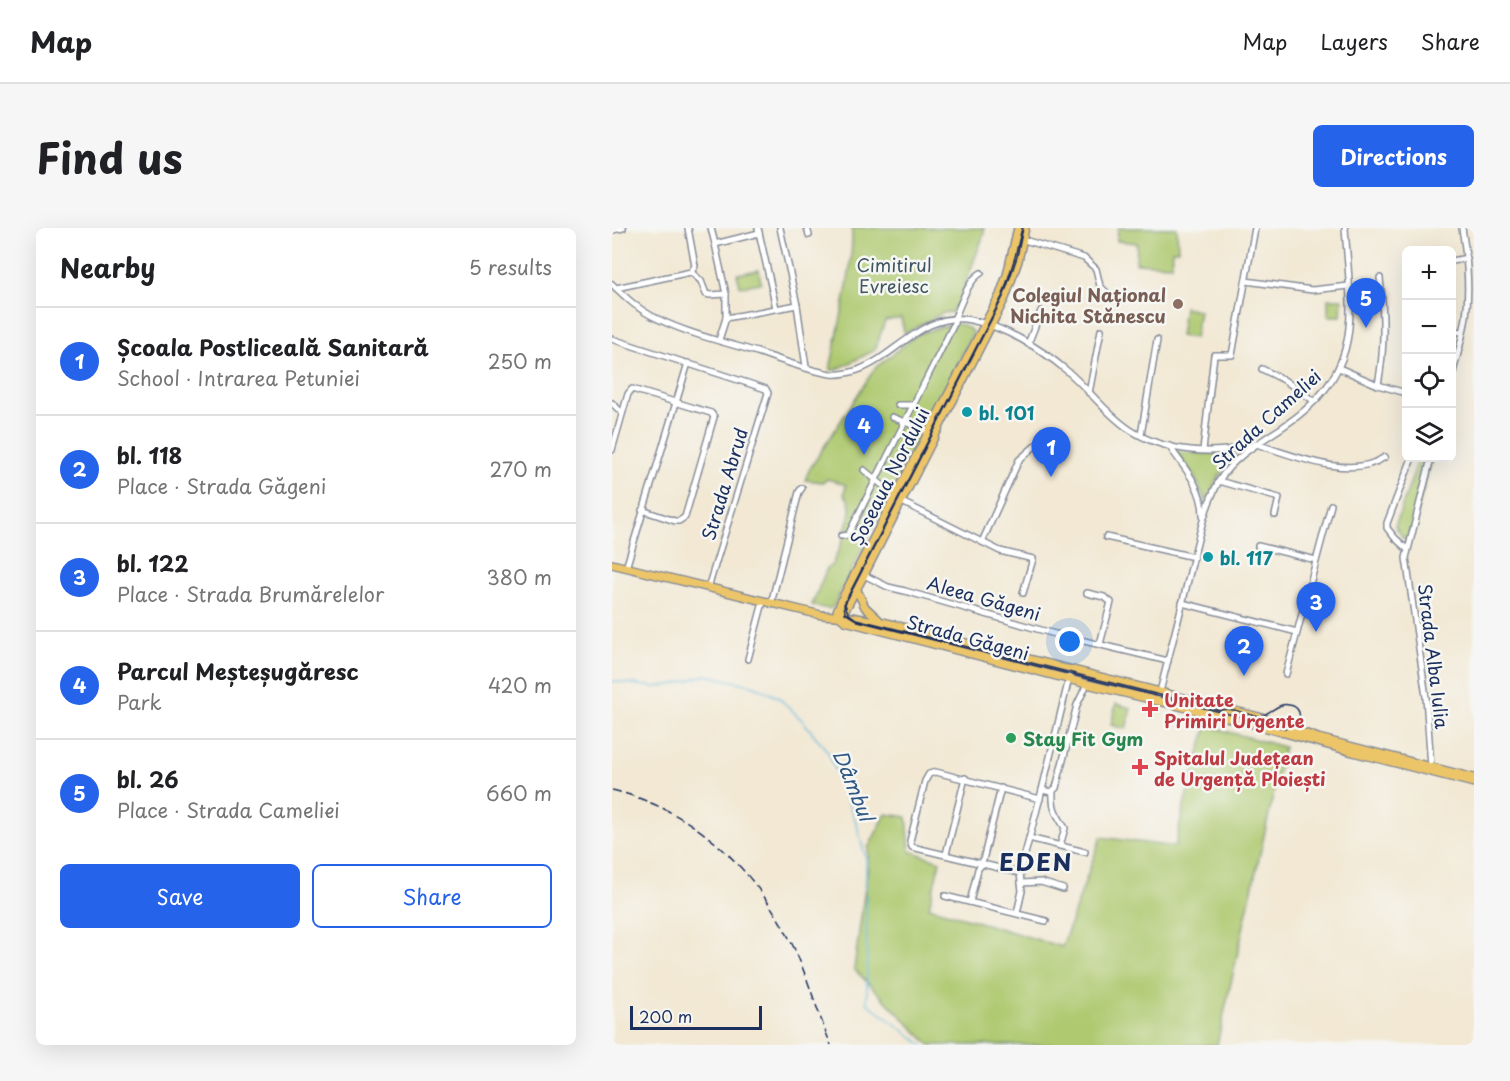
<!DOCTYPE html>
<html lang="en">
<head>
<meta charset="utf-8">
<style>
  body { margin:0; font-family:"Playpen Sans",sans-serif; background:#f6f6f6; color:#202124 }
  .controls { position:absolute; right:18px; top:18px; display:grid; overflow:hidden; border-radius:9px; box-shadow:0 6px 24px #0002 }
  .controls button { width:54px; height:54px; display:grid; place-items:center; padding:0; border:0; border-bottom:2px solid #e0e0e0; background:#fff; color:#202124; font:30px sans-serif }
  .scale { position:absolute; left:18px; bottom:15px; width:132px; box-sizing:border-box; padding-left:6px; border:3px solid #1b2f5e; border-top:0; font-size:16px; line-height:21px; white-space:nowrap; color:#1b2f5e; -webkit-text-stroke:4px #f6f6f2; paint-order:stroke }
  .you { position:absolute; left:458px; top:414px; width:21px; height:21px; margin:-15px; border:4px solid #fff; border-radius:50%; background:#1a73e8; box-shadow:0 0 0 9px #1a73e833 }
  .badge { display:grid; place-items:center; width:39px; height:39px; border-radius:50%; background:#2563eb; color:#fff; font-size:20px; font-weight:700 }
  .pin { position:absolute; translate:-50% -50px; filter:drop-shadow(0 2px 3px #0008) }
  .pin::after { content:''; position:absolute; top:32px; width:21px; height:18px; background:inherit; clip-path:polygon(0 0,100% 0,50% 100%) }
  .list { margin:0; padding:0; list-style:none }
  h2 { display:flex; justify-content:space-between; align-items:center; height:78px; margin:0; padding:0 24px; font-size:26px }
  h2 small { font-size:20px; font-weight:400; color:#757577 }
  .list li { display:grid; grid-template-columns:39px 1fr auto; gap:18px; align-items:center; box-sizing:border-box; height:108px; padding:0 24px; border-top:2px solid #e0e0e0 }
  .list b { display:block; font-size:22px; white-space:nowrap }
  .list p { margin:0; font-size:20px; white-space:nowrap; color:#757577 }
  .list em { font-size:20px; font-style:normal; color:#757577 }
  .actions { display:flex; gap:12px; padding:18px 24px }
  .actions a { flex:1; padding:14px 0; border:2px solid #2563eb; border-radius:9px; text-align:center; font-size:21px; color:#2563eb }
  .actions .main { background:#2563eb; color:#fff }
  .icon { flex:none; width:33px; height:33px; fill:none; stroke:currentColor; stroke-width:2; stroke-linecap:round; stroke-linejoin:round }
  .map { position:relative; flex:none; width:862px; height:817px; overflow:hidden; border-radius:9px }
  header { display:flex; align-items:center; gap:36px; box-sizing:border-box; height:84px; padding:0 30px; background:#fff; border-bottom:2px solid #e0e0e0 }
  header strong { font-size:28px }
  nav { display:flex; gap:33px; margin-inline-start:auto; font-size:21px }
  .intro { display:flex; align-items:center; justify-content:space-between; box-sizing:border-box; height:144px; padding:0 36px }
  h1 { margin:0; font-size:42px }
  .button { padding:15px 27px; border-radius:9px; background:#2563eb; color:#fff; font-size:21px; font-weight:700 }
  main { display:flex; gap:36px; padding:0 36px }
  aside { flex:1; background:#fff; border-radius:9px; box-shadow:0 6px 24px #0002 }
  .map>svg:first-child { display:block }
  .green { fill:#aec96f; stroke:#647c66; stroke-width:1.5 }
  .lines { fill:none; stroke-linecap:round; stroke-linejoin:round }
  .stream { stroke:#5fb7dc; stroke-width:1.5 }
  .minor-casing { stroke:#868c98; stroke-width:8 }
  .major-casing { stroke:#868c98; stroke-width:10 }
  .minor { stroke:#fff; stroke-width:5 }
  .major { stroke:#edc569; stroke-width:7 }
  .tram { stroke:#1b2f5e; stroke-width:1.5 }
  .rail { stroke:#1b2f5e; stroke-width:1.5; stroke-dasharray:9 4.5; stroke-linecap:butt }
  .education-dot { fill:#8d6e63; stroke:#f6f6f2; stroke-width:2 }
  .culture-dot { fill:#0f9aa8; stroke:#f6f6f2; stroke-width:2 }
  .health-dot { fill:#e0444e; stroke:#f6f6f2; stroke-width:2 }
  .leisure-dot { fill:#2e9e5b; stroke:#f6f6f2; stroke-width:2 }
  .labels { text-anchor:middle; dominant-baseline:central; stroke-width:5; stroke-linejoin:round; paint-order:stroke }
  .park-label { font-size:18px; fill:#405662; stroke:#f6f6f2 }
  .education-label { font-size:18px; font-weight:bold; fill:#785e54; stroke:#f6f6f2; text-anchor:end }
  .culture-label { font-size:18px; font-weight:bold; fill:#0d838f; stroke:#f6f6f2; text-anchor:start }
  .street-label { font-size:18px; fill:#1b2f5e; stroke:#f6f6f2 }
  .health-label { font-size:18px; font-weight:bold; fill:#be3a42; stroke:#f6f6f2; text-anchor:start }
  .leisure-label { font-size:18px; font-weight:bold; fill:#27864d; stroke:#f6f6f2; text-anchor:start }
  .water-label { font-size:20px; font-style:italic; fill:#2f5884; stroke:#f6f6f2 }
  .district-label { font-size:24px; font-weight:bold; letter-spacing:1.5px; fill:#1b2f5e; stroke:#f6f6f2 }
</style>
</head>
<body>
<header>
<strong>Map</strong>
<nav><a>Map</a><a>Layers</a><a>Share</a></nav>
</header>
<div class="intro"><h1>Find us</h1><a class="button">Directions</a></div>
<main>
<aside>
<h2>Nearby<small>5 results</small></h2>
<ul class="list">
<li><span class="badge">1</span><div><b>Școala Postliceală Sanitară</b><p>School · Intrarea Petuniei</p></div><em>250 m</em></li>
<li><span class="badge">2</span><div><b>bl. 118</b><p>Place · Strada Găgeni</p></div><em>270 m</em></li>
<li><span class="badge">3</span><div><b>bl. 122</b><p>Place · Strada Brumărelelor</p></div><em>380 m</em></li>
<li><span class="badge">4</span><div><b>Parcul Meșteșugăresc</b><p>Park</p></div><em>420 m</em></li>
<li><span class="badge">5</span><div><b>bl. 26</b><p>Place · Strada Cameliei</p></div><em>660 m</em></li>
</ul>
<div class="actions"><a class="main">Save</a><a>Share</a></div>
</aside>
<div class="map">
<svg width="862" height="817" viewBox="0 0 862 817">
  <rect width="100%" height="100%" fill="#f6f6f2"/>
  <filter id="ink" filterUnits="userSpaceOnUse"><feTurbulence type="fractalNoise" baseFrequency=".0167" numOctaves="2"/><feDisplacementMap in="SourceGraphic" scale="12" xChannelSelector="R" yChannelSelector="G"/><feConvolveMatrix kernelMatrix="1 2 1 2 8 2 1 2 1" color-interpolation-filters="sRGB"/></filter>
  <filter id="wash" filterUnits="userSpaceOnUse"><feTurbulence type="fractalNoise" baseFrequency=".008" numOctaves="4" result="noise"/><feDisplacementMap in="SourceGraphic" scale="24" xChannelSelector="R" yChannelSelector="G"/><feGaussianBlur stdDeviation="1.35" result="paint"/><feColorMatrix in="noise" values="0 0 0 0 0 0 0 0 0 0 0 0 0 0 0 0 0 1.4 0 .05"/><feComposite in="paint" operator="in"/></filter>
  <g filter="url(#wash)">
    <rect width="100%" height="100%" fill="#f2e8d3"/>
    <g class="green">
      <path d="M240 0H372V6L345 78H342L341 84 331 85 294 105 292 104 289 90 273 93 263 122 224 142H218C227 95 241 47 240 0Z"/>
      <path d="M506 0H565L566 22H561L560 37 524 35 525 15 505 13Z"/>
      <path d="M147 42 149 55 128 59 125 46Z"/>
      <path d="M716 71H730L729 88H716Z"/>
      <path d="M572 79 587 82 583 110 568 108Z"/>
      <path d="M340 96C350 96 354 97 361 105L357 113 221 379 216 381 200 377 215 340 220 337 233 307 232 305C235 294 244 276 232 267L234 257 216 251 211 254 193 252 197 242 263 140 306 106Z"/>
      <path d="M564 224 624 227 605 251 594 274 584 252Z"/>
      <path d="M807 230H821L796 313 791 310 783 298Z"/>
      <path d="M504 476 519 480 514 501 499 497Z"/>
      <path d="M595 498 672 519 605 817H318L242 741 256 638V620L274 586 295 589 298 623 328 633 317 679 450 719 489 609 563 619 573 573Z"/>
    </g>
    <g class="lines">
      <path class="stream" d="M0 453 43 459 64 456 94 447 143 458 167 470 191 493 216 524 244 594 254 631 255 775 311 817"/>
    </g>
  </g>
  <g filter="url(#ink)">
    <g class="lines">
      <g class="minor-casing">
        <g id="minor">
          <path d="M99 0 103 16 147 5"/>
          <path d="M146 0 164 80"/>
          <path d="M168 0 185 77 194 139"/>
          <path d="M195 0 197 7"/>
          <path d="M0 2 11 0"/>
          <path d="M409 11 472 30 484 41 488 58 495 65"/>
          <path d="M840 33 855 30"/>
          <path d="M79 44 89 53 94 66 98 67 114 66 103 16"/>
          <path d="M634 53 700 62 737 58"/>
          <path d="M0 56C14 70 28 83 46 91 77 106 112 114 145 124 169 132 194 142 219 146 228 147 237 145 246 142 285 128 312 82 359 92 393 99 428 120 454 142 476 160 493 185 517 201 553 225 604 228 644 216"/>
          <path d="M4 60 79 44 83 38 76 0"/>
          <path d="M114 66V90L185 77"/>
          <path d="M840 103 851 104"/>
          <path d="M0 111 154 161 156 165 96 360"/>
          <path d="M107 112 114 90"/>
          <path d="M416 116 429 83"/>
          <path d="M727 140 766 157 794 165"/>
          <path d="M650 141 672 152 702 173"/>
          <path d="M840 148C845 128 851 109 854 89 858 59 855 29 850 0"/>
          <path d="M766 157C773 119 772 88 768 50"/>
          <path d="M477 165 489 102"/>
          <path d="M0 175 10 185"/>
          <path d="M286 177H300"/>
          <path d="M280 189 313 202"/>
          <path d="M529 207 545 112"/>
          <path d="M644 216C681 227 738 253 773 229"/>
          <path d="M557 218C572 239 591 260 591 287"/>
          <path d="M0 222 16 166 20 161 99 185 102 189 73 289 67 293H63L30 282"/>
          <path d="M591 222 602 127H620L643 0"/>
          <path d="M819 230 794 330 814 469 819 539"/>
          <path d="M252 242 281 266"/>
          <path d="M607 253 667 270 663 287"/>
          <path d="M288 273 388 323 421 331 411 365"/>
          <path d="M229 308 236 307 342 96V91C349 77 355 53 369 45"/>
          <path d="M494 309 582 329"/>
          <path d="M370 314 407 232 424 217"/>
          <path d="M646 318 704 332"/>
          <path d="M795 321 783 310 775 300V295L800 230"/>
          <path d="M14 340 76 135"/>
          <path d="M252 347 276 359 293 363 443 406 556 433"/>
          <path d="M475 365 492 369 499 374 488 416"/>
          <path d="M570 375 685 404"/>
          <path d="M159 376 187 264 190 260"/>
          <path d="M136 431 151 374"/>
          <path d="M674 446 719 277"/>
          <path d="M546 472C556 431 567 390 577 348 585 317 591 282 607 253 621 229 650 213 672 198 754 143 739 86 733 0"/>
          <path d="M430 562 439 564 444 560 465 477 475 456"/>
          <path d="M441 563C440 582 444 585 453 600L448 618"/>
          <path d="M417 610 473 624"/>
          <path d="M334 626 353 550"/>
          <path d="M408 645 300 619 298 613 313 553 317 546 324 544 428 571"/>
          <path d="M409 655 429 654 451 661"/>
          <path d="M333 668 434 693"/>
          <path d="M358 674 366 641 370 636 389 560"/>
          <path d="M405 685 410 663 408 645 430 562 459 442"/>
        </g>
      </g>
      <g class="major-casing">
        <g id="major">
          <path d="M0 336 209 387 239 389 275 395 651 490 706 510 862 550"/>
          <path d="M244 360 253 379 267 392"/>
          <path d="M227 388 233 393 475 456 634 494 741 524 862 555"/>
          <path d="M227 388 234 380 252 347 393 70 406 33 413 0"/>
          <path d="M227 388 225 383 232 367 388 67 395 47 406 0"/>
        </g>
      </g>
      <use href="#minor" class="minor"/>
      <use href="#major" class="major"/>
      <path class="tram" d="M410 0 403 29 391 67 232 376 233 385 246 393 672 500C690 500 693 479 677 477 665 474 657 488 646 488 633 487 622 479 608 482L244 391 236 385 233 376 392 67 405 29 411 0"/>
      <path class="rail" d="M0 562C86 583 146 644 183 722 197 753 206 786 219 817"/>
    </g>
  </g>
  <circle class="education-dot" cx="566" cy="76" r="6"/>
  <g class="culture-dot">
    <circle cx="355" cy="184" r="6"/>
    <circle cx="596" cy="329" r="6"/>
  </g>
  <g class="health-dot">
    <path d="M535 472h6v6h6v6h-6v6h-6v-6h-6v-6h6z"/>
    <path d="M525 530h6v6h6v6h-6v6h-6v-6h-6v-6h6z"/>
  </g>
  <circle class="leisure-dot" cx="399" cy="510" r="6"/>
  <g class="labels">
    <g class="park-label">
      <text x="282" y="36">Cimitirul<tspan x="282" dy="21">Evreiesc</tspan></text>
    </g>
    <g class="education-label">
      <text x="554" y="66">Colegiul Național<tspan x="554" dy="21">Nichita Stănescu</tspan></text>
    </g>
    <g class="culture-label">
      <text x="367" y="184">bl. 101</text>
      <text x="608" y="329">bl. 117</text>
    </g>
    <g class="street-label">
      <text transform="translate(654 191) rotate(-42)">Strada Cameliei</text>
      <text transform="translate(277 248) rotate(-63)">Șoseaua Nordului</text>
      <text transform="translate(112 256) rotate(-73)">Strada Abrud</text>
      <text transform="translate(372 370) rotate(16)">Aleea Găgeni</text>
      <text transform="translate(356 409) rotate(15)">Strada Găgeni</text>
      <text transform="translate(822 428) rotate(83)">Strada Alba Iulia</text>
    </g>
    <g class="health-label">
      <text x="552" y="471">Unitate<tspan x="552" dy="21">Primiri Urgente</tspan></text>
      <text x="542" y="529">Spitalul Județean<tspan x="542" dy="21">de Urgență Ploiești</tspan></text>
    </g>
    <g class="leisure-label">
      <text x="411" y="510">Stay Fit Gym</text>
    </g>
    <g class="water-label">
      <text transform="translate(242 557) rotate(68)">Dâmbul</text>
    </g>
    <g class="district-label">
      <text x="424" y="633">EDEN</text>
    </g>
  </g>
</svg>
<div class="controls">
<button>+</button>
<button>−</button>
<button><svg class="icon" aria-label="locate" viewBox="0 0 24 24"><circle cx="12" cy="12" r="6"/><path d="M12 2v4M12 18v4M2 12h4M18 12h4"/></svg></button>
<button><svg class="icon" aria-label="layers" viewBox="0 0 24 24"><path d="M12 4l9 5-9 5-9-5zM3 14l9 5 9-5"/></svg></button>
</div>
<div class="scale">200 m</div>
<div class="you"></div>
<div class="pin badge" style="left:439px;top:249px">1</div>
<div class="pin badge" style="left:632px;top:448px">2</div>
<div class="pin badge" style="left:704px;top:404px">3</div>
<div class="pin badge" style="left:252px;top:227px">4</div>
<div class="pin badge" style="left:754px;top:100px">5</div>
</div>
</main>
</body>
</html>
